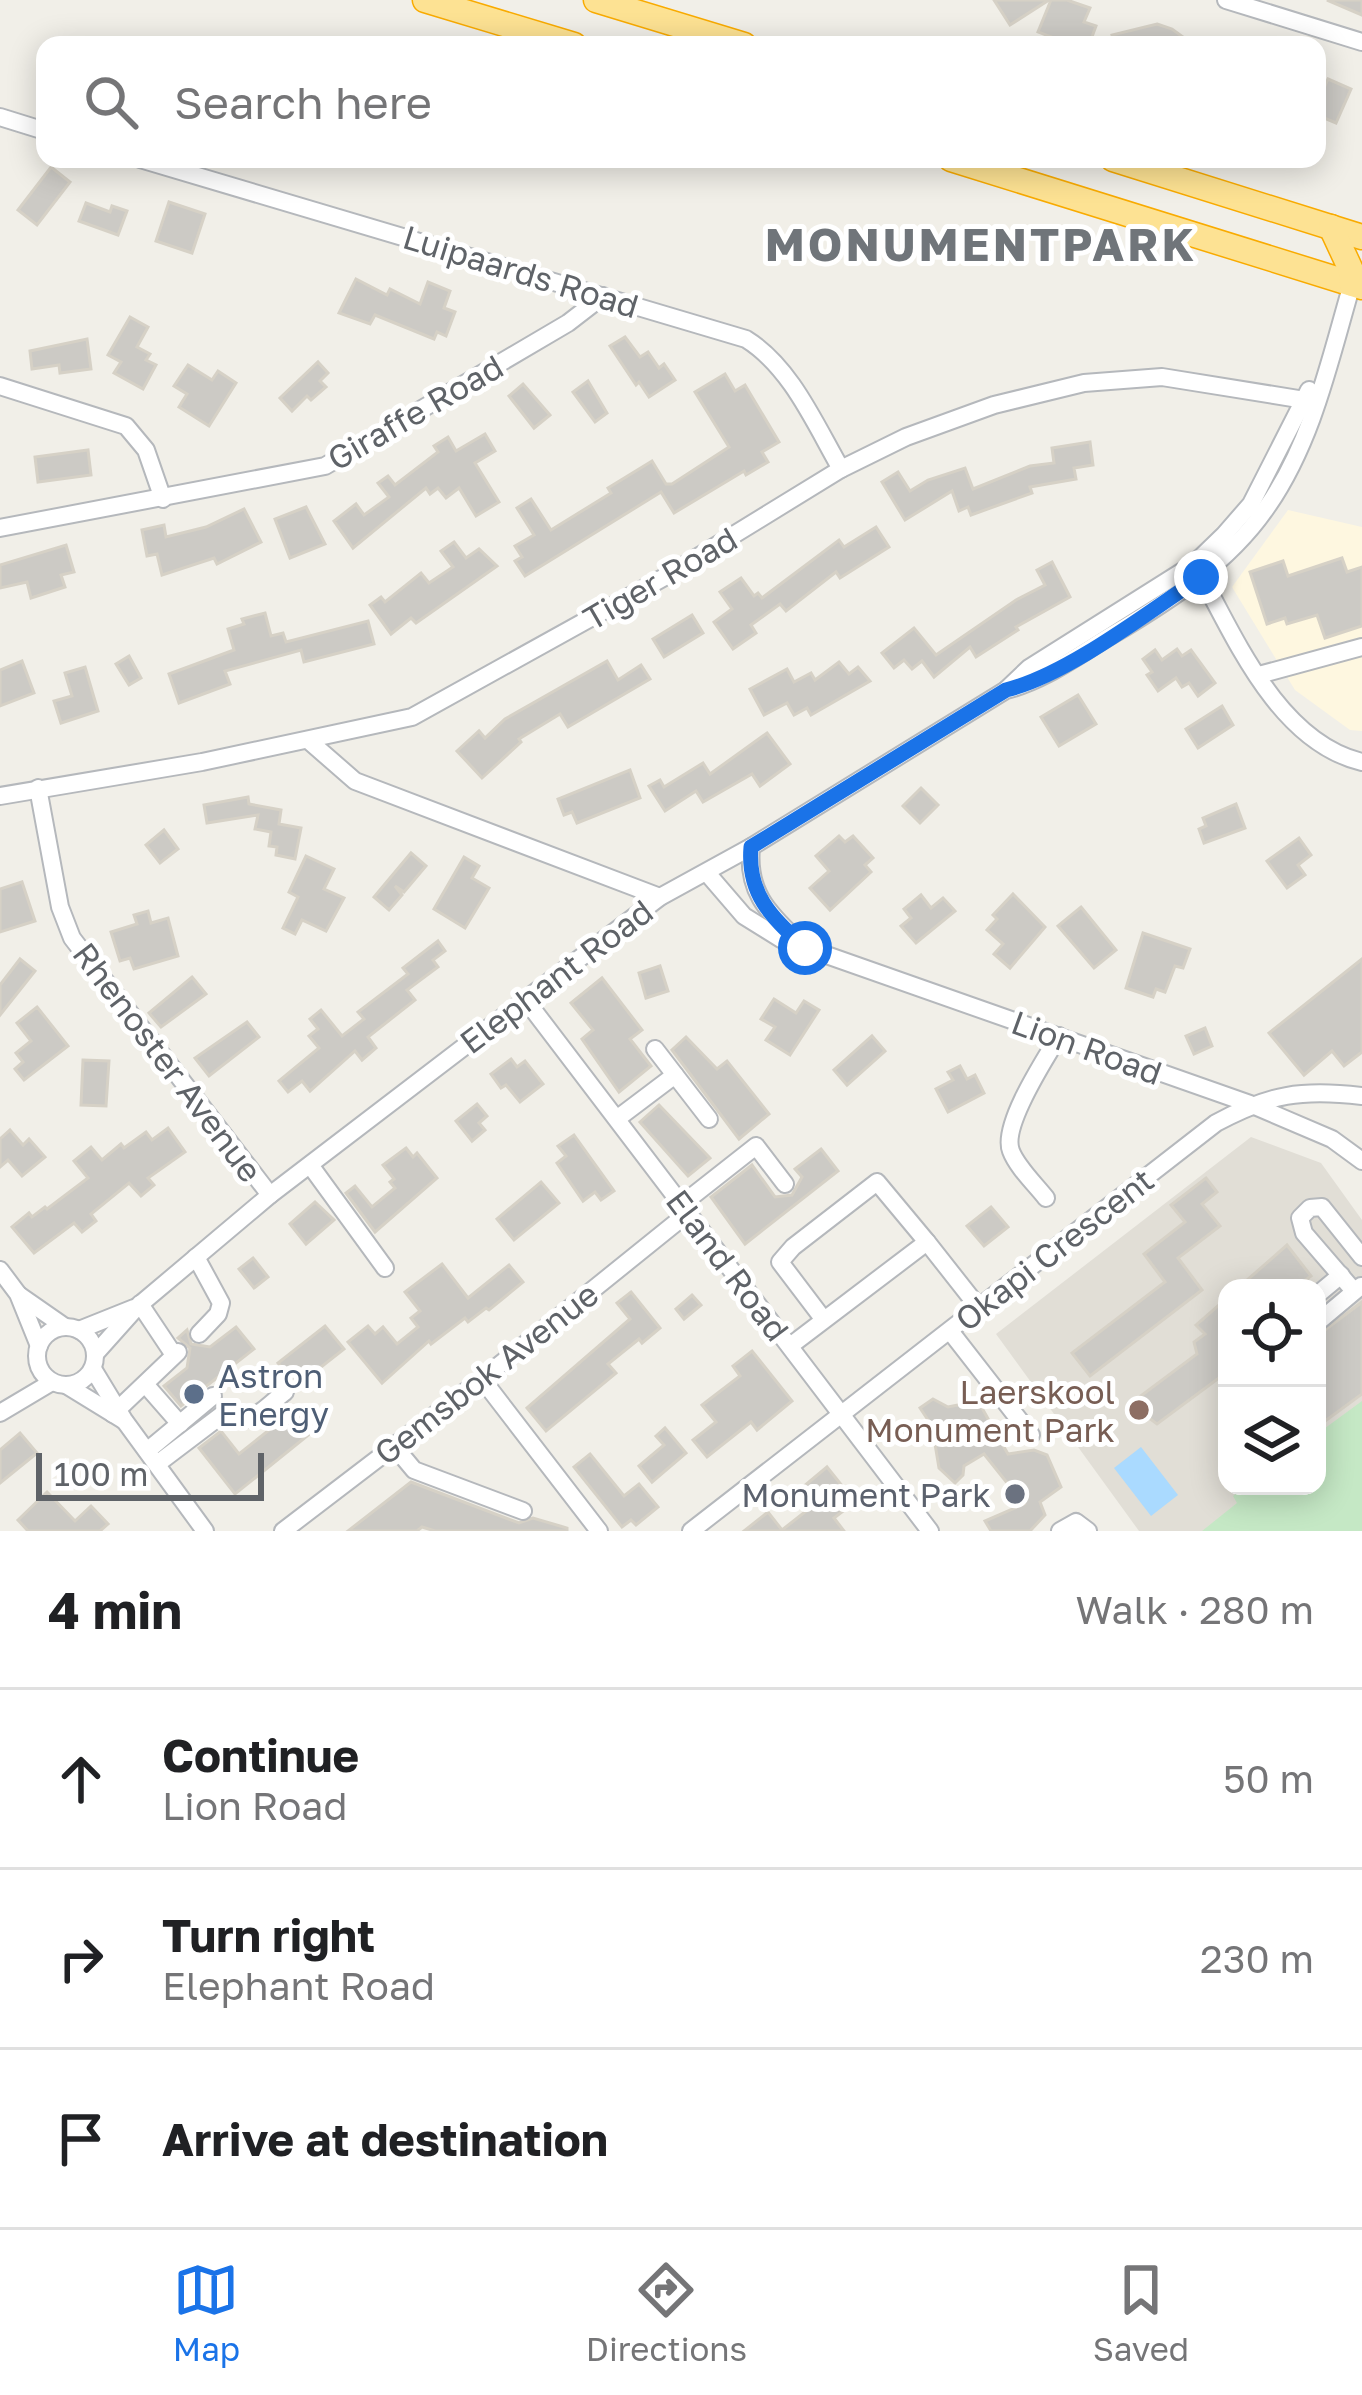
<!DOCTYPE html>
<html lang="en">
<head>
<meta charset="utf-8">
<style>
  body { margin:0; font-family:"Golos Text",sans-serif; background:#f6f6f6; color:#202124 }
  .controls { position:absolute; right:36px; bottom:36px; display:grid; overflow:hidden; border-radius:24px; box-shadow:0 6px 30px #0003 }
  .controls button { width:108px; height:108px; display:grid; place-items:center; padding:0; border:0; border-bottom:3px solid #e0e0e0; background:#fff; color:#202124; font:60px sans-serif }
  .scale { position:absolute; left:36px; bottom:30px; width:228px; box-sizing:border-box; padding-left:12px; border:6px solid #5f6368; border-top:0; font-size:33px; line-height:42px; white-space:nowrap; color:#5f6368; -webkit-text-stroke:9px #fff; paint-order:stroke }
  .stop { position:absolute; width:36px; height:36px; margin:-27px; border:9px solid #1a73e8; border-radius:50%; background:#fff }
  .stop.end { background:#1a73e8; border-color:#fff; box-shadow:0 3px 12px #0008 }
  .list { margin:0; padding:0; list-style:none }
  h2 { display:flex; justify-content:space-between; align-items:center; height:156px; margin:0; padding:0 48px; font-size:51px }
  h2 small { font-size:39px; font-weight:400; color:#757577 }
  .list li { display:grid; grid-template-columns:78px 1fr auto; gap:36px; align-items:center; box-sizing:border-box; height:180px; padding:0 48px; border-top:3px solid #e0e0e0 }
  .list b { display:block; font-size:45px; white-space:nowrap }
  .list p { margin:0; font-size:39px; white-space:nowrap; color:#757577 }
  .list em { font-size:39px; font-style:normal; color:#757577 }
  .icon { flex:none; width:66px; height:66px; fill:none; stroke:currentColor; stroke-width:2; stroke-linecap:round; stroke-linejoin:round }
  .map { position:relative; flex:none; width:1362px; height:1531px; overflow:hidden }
  .search { position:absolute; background:#fff; box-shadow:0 6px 30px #0003; left:36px; right:36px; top:36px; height:132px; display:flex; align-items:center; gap:30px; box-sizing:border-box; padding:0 42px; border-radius:24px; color:#757577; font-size:45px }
  .sheet { height:696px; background:#fff }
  nav { display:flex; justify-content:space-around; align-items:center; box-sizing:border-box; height:168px; border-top:3px solid #e0e0e0; background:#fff; font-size:33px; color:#757577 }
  nav a { display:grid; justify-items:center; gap:6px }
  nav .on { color:#1a73e8 }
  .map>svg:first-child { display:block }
  .commercial { fill:#fef7e0 }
  .education { fill:#e1ded6; fill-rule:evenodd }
  .green { fill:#c5e8c5 }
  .water { fill:#aadaff }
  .building { fill:#cccac5; stroke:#d6d1c6; stroke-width:3 }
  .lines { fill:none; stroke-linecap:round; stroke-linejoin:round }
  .minor-casing { stroke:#b5b8bc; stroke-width:20 }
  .highway-casing { stroke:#f9ab00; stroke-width:27 }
  .minor { stroke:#fff; stroke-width:16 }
  .highway { stroke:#fde293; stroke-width:24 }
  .route { stroke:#1a73e8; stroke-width:15 }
  .service-dot { fill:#5c6f8a; stroke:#fff; stroke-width:4.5 }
  .education-dot { fill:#8d6e63; stroke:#fff; stroke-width:4.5 }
  .worship-dot { fill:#6b7280; stroke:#fff; stroke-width:4.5 }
  .labels { text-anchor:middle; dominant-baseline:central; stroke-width:10; stroke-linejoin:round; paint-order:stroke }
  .street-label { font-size:33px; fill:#5f6368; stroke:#fff }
  .service-label { font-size:33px; fill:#4e5e75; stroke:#fff; text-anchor:start }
  .education-label { font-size:33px; fill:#785e54; stroke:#fff; text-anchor:end }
  .worship-label { font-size:33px; fill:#5b616d; stroke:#fff; text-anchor:end }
  .district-label { font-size:45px; font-weight:bold; letter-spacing:3px; fill:#70757a; stroke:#fff }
</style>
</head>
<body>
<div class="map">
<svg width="1362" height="1531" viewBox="0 0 1362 1531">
  <rect width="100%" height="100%" fill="#f1efe8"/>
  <path class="commercial" d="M1288 510 1362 527V731L1350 730 1295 690 1232 587Z"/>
  <path class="education" d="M1251 1137 1321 1163 1362 1220V1531H1139L996 1334ZM1227 1288H1317V1486H1227Z"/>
  <path class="green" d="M1362 1401V1531H1202L1237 1503 1233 1496 1247 1486H1317V1434Z"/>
  <path class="water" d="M1141 1447 1178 1495 1151 1516 1114 1468Z"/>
  <g class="building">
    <path d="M994 0H1049L1010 25Z"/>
    <path d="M1051 0H1067L1090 8 1084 22 1096 26 1089 45H1072L1038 32Z"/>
    <path d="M1327 0H1362V15Z"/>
    <path d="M1157 24 1172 29 1194 45H1115L1112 35Z"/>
    <path d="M1328 79 1351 89 1336 123 1317 115V104Z"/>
    <path d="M51 167 70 182 37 225 18 210Z"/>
    <path d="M169 202 205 214 192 253 156 241Z"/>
    <path d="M86 203 110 212 112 206 127 211 118 235 79 221Z"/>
    <path d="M356 279 387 295 390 289 420 304 428 282 450 291 444 308 455 312 446 336 437 332 434 339 375 315 370 324 339 313Z"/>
    <path d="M130 317 148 327 137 347 150 354 146 360 156 365 143 389 114 373 121 362 108 355Z"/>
    <path d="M625 337 640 357 648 352 659 368 664 364 675 380 649 397 639 382 636 385 610 346Z"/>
    <path d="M87 339 91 369 60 373 59 365 32 369 30 351Z"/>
    <path d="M318 362 328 373 320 381 326 387 311 400 307 396 292 411 280 398Z"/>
    <path d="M188 365 212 380 218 371 236 383 209 426 179 407 187 394 174 386Z"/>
    <path d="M725 374 735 391 745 385 779 442 762 452 768 462 746 475 744 471 674 513 661 492 525 576 515 561 522 557 515 546 534 535 517 508 531 499 551 530 611 493 608 488 652 461 666 484H672L729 447 695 392Z"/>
    <path d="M588 381 607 413 595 422 573 392Z"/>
    <path d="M523 384 550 415 534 428 509 396Z"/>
    <path d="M485 434 495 451 475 463 499 502 476 516 459 488 446 498 438 488 430 494 426 488 353 548 334 521 356 504 364 515 389 497 378 483 388 476 395 485 438 452 434 446 448 437 456 451Z"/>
    <path d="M1090 442 1093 465 1074 468 1076 479 1030 487 1032 493 971 515 968 507 959 511 952 491 905 520 882 482 898 472 910 491 928 480 965 468 973 489 1030 466 1054 463 1052 448Z"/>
    <path d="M88 450 91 475 38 482 35 457Z"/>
    <path d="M306 507 325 544 290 558 275 519Z"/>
    <path d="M244 509 261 542 217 564 214 558 162 575 157 554 147 556 142 530 164 525 166 537 206 527Z"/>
    <path d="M876 527 889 547 840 578 836 572 786 611 780 604 751 625 756 633 733 649 714 622 732 609 720 592 741 578 754 596 758 593 762 598 839 540 844 547Z"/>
    <path d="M454 542 466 558 479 549 497 566 416 623 411 618 391 634 370 605 381 597 385 602 421 573 429 583 453 567 441 551Z"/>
    <path d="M66 545 74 572 61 575 65 587 31 598 27 582 0 588V565Z"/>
    <path d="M1342 558 1347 572 1362 567V626L1325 638 1317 615 1287 624 1285 618 1267 624 1250 572 1283 561 1288 576Z"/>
    <path d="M1052 562 1070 597 1016 627 1018 630 976 657 970 647 934 677 922 661 912 669 904 660 894 668 882 653 914 628 936 655 1016 600 1045 585 1037 570Z"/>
    <path d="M265 613 271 636 283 633 286 642 368 621 374 644 304 662 301 650 225 671 230 684 179 703 169 674 234 650 228 629 244 624 242 619Z"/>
    <path d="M692 615 703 633 664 657 653 639Z"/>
    <path d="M1177 649 1182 656 1191 650 1215 683 1198 696 1189 683 1182 687 1176 678 1158 691 1147 675 1152 672 1143 659 1155 650 1162 660Z"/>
    <path d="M129 656 141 678 129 685 116 664Z"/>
    <path d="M22 661 34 693 0 706V670Z"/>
    <path d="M607 661 618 680 641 665 650 679 568 727 560 714 519 739 521 742 482 778 457 751 479 731 485 738 505 719Z"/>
    <path d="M839 662 849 674 858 667 870 681 811 715 807 708 794 715 787 703 764 715 750 689 787 669 794 682 811 673 815 680Z"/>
    <path d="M85 667 98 711 61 723 54 701 72 696 65 673Z"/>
    <path d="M1078 695 1096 724 1059 746 1041 717Z"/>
    <path d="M1222 706 1233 725 1198 748 1186 729Z"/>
    <path d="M767 733 790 764 760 786 752 774 703 802 696 791 665 811 649 786 660 780 664 787 703 763 710 774Z"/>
    <path d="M630 770 640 798 577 823 572 812 564 815 558 799Z"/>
    <path d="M921 788 938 805 920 823 903 806Z"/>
    <path d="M248 797 249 804 281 810 279 824 301 828 295 859 276 855 277 847 269 846 271 832 255 829 258 815 207 823 204 805Z"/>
    <path d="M1236 804 1245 828 1204 843 1199 829 1206 826 1203 818Z"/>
    <path d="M164 830 178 849 160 863 146 845Z"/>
    <path d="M839 836 845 842 853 836 873 858 865 865 871 872 830 910 810 888 829 871 816 856Z"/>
    <path d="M1299 838 1311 855 1298 865 1305 875 1287 888 1267 861Z"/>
    <path d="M411 853 426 866 404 892 395 886 402 895 389 910 374 897Z"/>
    <path d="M306 856 334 869 324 889 344 898 326 931 302 920 295 934 283 928 298 897 289 892Z"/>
    <path d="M464 857 479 866 472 878 489 888 465 928 434 909Z"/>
    <path d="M22 882 35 921 0 932V889Z"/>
    <path d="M1013 894 1045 927 1010 968 994 954 1003 944 987 930 997 919 993 915Z"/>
    <path d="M921 895 931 908 943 898 955 911 916 943 901 926 911 918 904 909Z"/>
    <path d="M1081 907 1116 950 1094 968 1058 926Z"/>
    <path d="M148 911 151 923 168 918 178 956 134 969 130 958 120 961 111 932 137 924 134 915Z"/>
    <path d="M1143 933 1190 949 1183 968 1175 966 1165 992 1156 989 1153 997 1126 988Z"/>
    <path d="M438 941 445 951 433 960 438 967 407 990 415 1000 368 1037 376 1048 362 1060 355 1051 310 1091 302 1081 288 1092 279 1081 319 1048 309 1036 318 1029 310 1019 321 1010 342 1036 364 1019 358 1012 408 974 403 968Z"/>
    <path d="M20 959 35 971 0 1015V985Z"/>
    <path d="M1362 959V1052L1344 1066 1332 1051 1304 1075 1269 1033Z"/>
    <path d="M660 966 668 991 646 998 639 973Z"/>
    <path d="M192 977 206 994 161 1027 149 1013Z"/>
    <path d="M602 978 642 1030 630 1039 651 1066 619 1092 582 1039 593 1030 571 1003Z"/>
    <path d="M774 999 796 1013 804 1001 819 1010 790 1055 766 1040 775 1027 761 1019Z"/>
    <path d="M37 1007 68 1046 24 1080 15 1069 23 1062 16 1053 31 1041 17 1023Z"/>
    <path d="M247 1022 259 1037 209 1076 195 1058Z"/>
    <path d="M1205 1028 1212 1046 1194 1054 1186 1036Z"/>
    <path d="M872 1036 885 1051 847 1085 834 1070Z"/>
    <path d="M686 1037 717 1069 727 1061 769 1114 739 1139 672 1050Z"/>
    <path d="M511 1059 517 1067 525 1061 543 1084 520 1102 506 1085 501 1088 491 1074Z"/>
    <path d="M83 1060 109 1061 106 1106 81 1105Z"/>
    <path d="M960 1066 967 1079 975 1075 984 1093 948 1112 936 1089 953 1080 948 1072Z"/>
    <path d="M477 1104 487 1116 479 1123 485 1130 472 1141 456 1121Z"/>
    <path d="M659 1105 710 1158 688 1176 640 1122Z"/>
    <path d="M168 1128 185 1152 148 1178 154 1185 141 1196 129 1183 91 1214 96 1221 82 1232 74 1223 34 1253 12 1227 29 1213 32 1217 45 1207 47 1209 88 1178 74 1161 91 1147 102 1160 121 1144 124 1148 146 1132 152 1140Z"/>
    <path d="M10 1130 23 1145 29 1139 45 1157 22 1176 8 1160 0 1167V1139Z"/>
    <path d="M574 1135 614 1191 601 1200 595 1192 583 1201 557 1163 566 1156 558 1146Z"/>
    <path d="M406 1148 413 1157 417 1153 437 1178 375 1232 346 1193 355 1186 372 1207 395 1188 390 1182 394 1179 383 1165Z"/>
    <path d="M821 1149 838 1171 745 1244 711 1197 752 1165 775 1197 792 1195 802 1177 795 1169Z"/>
    <path d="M1206 1178 1217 1192 1202 1204 1220 1226 1178 1258 1202 1290 1090 1376 1072 1353 1165 1282 1144 1254 1185 1222 1171 1205Z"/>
    <path d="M541 1182 559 1203 514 1240 497 1219Z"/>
    <path d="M315 1202 334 1220 306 1244 290 1224Z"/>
    <path d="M991 1207 1008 1227 984 1246 967 1226Z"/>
    <path d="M1287 1245 1311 1276 1295 1288H1238Z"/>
    <path d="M253 1258 268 1277 254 1288 239 1269Z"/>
    <path d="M442 1264 468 1298 509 1265 523 1282 489 1310 486 1308 468 1322 465 1318 431 1344 429 1341 382 1383 348 1342 368 1326 375 1334 383 1327 397 1344 418 1327 411 1318 420 1311 405 1292Z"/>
    <path d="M631 1292 660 1328 642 1343 639 1339 608 1364 616 1373 546 1431 527 1408 630 1319 617 1303Z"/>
    <path d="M692 1295 701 1305 684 1319 676 1309Z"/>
    <path d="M1227 1298V1372L1157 1424 1130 1404 1197 1354 1194 1342 1205 1334 1196 1325Z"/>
    <path d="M1362 1302V1394L1317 1427V1336Z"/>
    <path d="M325 1326 344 1349 297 1386 278 1363Z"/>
    <path d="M236 1327 254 1349 181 1406 164 1386 187 1368 190 1348 178 1338 187 1330 191 1344 210 1347Z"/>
    <path d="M752 1351 792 1401 757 1430 751 1422 707 1457 693 1440 716 1422 702 1405 740 1376 733 1366Z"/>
    <path d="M933 1399 948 1407 978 1401 1008 1454 1034 1450 1047 1455 1061 1487 1040 1502 1045 1515 1030 1531H991L985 1521 1024 1504 984 1454 964 1466 963 1475 955 1483 939 1468 932 1426 920 1408Z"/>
    <path d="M294 1410 312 1432 235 1494 199 1448 221 1431 239 1454Z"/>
    <path d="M665 1428 686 1453 652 1482 639 1466 664 1445 656 1436Z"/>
    <path d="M20 1433 37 1453 0 1483V1450Z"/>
    <path d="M590 1454 624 1496 639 1484 658 1507 636 1525 631 1520 622 1527 574 1467Z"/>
    <path d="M827 1467 855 1502 834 1518 844 1531H744L768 1512 782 1530 810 1508 797 1492Z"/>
    <path d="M411 1482 519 1523 533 1518 567 1528V1531H435L422 1527 417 1531H348Z"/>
    <path d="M47 1492 75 1521 91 1506 108 1524 100 1531H28L18 1520Z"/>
  </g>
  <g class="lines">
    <g class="minor-casing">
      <g id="minor">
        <path d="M1226 0 1362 42"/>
        <path d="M0 117 45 131"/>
        <path d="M140 159 746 339C791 367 815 424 841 469"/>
        <path d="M0 386 126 426 146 450 163 499"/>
        <path d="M0 528 325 466 568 323 603 296"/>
        <path d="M1198 570C1236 640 1279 742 1362 762"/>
        <path d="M1259 675 1362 647"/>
        <path d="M1007 689 1029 668 1194 564 1224 535 1251 504 1309 390"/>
        <path d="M308 740 355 781 660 897"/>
        <path d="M38 788 60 907 72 938 270 1195"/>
        <path d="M0 796 202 762 412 717 670 574 841 469 906 437 994 405 1084 383 1162 377 1317 402"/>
        <path d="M751 847C747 890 766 911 796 939"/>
        <path d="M707 873 744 916 781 939 1250 1104 1332 1139 1362 1161"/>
        <path d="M525 999 930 1531"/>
        <path d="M655 1049 675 1075"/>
        <path d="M618 1118 675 1075 709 1119"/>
        <path d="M310 1165 385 1268"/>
        <path d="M1046 1198C1035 1184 1017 1167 1011 1151 1001 1126 1045 1059 1059 1036"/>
        <path d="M681 1205 756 1146 785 1184"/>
        <path d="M927 1242 979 1308"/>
        <path d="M196 1257 221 1303 218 1314 199 1334"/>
        <path d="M0 1270 18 1294 39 1346"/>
        <path d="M1354 1291 1304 1233 1300 1218 1310 1208 1322 1207 1362 1257"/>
        <path d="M19 1295 65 1327"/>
        <path d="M1317 1295 1341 1275"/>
        <path d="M140 1304 174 1355"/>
        <path d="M1317 1323 1361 1286"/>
        <circle cx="66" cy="1356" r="29"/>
        <path d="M79 1330 134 1308"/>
        <path d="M950 1331 1031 1435"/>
        <path d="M790 1346 927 1242 877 1182 793 1247 780 1262 824 1320"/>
        <path d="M95 1354 137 1307 270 1195 660 897 751 847 1006 690C1044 681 1078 655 1112 635 1169 601 1229 563 1267 507 1313 441 1330 359 1352 284"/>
        <path d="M93 1369 124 1420 205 1531"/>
        <path d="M482 1379 599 1531"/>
        <path d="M145 1384 180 1424"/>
        <path d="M66 1385 123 1420"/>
        <path d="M0 1413 52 1382"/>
        <path d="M113 1414 178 1352"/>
        <path d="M394 1446 414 1470 523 1511"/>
        <path d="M147 1451 213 1396"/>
        <path d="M157 1464 223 1414C252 1428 260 1411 285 1392"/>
        <path d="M283 1531 482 1379 688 1213"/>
        <path d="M691 1531 1216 1123C1270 1094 1301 1089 1362 1096"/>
        <path d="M1060 1531 1076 1522 1088 1531"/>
      </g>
    </g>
    <g class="highway-casing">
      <g id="highway">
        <path d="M425 0 574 45"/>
        <path d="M596 0 744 45"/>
        <path d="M951 159 1362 287"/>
        <path d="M1113 159 1362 237"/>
        <path d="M1331 227 1351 270 1352 284"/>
      </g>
    </g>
    <use href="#minor" class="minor"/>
    <use href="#highway" class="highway"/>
  </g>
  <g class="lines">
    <path class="route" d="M805 948C772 917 747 895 751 847L1006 690C1067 675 1147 613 1201 577"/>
  </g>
  <circle class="service-dot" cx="194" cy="1394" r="12"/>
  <circle class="education-dot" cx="1139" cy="1410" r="12"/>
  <circle class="worship-dot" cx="1015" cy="1494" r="12"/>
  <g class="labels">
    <g class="street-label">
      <text transform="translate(521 271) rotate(17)">Luipaards Road</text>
      <text transform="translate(415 412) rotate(-30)">Giraffe Road</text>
      <text transform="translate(660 578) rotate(-30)">Tiger Road</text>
      <text transform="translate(556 976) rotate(-37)">Elephant Road</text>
      <text transform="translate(1087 1047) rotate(20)">Lion Road</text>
      <text transform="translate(168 1062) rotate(53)">Rhenoster Avenue</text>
      <text transform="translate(1054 1249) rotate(-38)">Okapi Crescent</text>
      <text transform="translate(728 1265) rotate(53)">Eland Road</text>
      <text transform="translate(486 1373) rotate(-38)">Gemsbok Avenue</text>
    </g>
    <g class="service-label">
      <text x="218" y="1375">Astron<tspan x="218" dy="38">Energy</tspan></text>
    </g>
    <g class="education-label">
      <text x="1115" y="1391">Laerskool<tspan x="1115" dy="38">Monument Park</tspan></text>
    </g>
    <g class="worship-label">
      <text x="991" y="1494">Monument Park</text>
    </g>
    <g class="district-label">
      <text x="981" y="244">MONUMENTPARK</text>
    </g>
  </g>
</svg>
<div class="controls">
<button><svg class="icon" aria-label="locate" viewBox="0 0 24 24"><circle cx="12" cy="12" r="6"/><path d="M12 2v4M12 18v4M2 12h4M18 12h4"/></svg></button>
<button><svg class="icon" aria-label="layers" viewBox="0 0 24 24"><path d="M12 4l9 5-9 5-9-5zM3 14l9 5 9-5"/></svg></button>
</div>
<div class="scale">100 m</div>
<div class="stop" style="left:805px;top:948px"></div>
<div class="stop end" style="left:1201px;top:577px"></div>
<div class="search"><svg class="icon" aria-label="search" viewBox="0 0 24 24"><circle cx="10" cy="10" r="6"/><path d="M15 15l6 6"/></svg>Search here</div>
</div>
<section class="sheet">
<h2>4 min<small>Walk · 280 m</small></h2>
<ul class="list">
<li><svg class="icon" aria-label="ahead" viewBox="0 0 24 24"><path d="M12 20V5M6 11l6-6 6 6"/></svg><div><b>Continue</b><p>Lion Road</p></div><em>50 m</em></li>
<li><svg class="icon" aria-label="right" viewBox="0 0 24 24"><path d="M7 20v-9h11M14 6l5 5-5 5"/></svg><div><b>Turn right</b><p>Elephant Road</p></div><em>230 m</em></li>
<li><svg class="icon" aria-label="arrive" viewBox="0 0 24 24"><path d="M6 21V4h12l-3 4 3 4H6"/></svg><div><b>Arrive at destination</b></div></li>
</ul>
</section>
<nav>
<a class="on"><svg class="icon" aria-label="map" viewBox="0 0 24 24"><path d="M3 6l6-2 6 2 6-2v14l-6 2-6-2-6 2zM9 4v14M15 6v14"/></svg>Map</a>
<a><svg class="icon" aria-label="directions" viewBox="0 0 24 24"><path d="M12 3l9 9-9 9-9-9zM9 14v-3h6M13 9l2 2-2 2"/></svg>Directions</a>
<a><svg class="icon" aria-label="saved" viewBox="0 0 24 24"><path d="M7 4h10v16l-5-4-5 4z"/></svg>Saved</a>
</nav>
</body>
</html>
